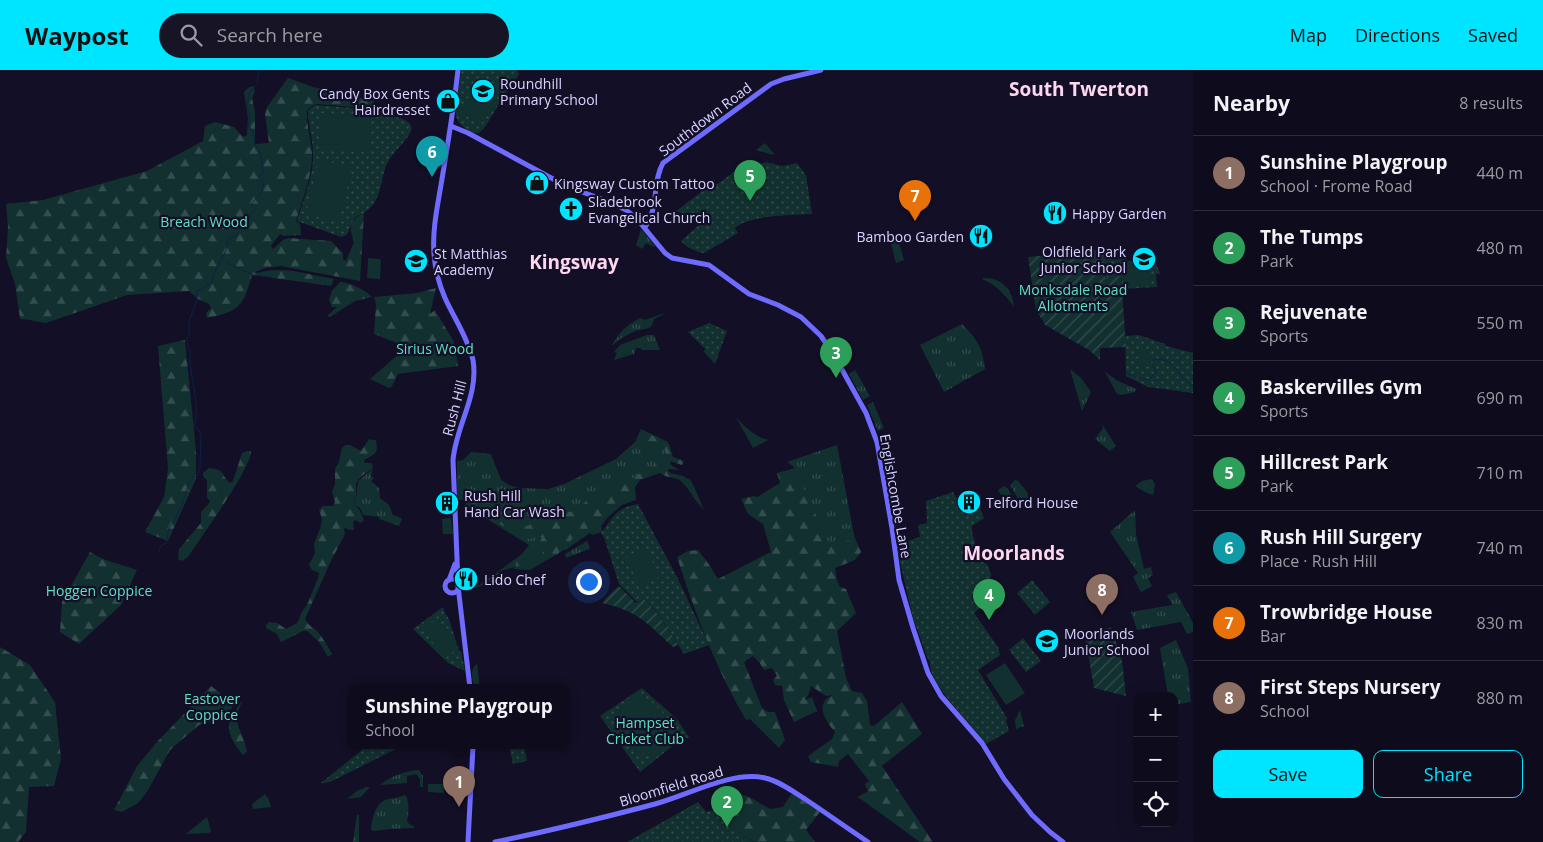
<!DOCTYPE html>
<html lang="en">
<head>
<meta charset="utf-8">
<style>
  body { margin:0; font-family:"Open Sans",sans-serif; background:#171425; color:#f1f3f6 }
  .controls { position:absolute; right:15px; bottom:15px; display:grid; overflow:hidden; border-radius:10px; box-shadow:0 5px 20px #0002 }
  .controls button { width:45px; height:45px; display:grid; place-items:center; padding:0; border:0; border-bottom:1px solid #2e2b3b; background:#0e0b1c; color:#f1f3f6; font:25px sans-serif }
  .you { position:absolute; left:588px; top:511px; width:18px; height:18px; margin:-12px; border:4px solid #fff; border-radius:50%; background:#1a73e8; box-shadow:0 0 0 8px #1a73e833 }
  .badge { display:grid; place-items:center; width:32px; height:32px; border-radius:50%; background:#00e5ff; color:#fff; font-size:16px; font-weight:700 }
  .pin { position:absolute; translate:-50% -41px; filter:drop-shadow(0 1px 2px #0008) }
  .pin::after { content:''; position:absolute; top:26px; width:18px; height:15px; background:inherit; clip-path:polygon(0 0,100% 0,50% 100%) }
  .popup { position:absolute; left:348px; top:614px; width:222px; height:65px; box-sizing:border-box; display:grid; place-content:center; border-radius:10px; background:#0e0b1c; filter:drop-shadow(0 1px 4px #0005); font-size:16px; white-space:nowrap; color:#9b9ba3 }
  .popup b { font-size:19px; color:#f1f3f6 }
  .popup::after { content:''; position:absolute; left:50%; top:100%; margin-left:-10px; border:10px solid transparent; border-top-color:#0e0b1c }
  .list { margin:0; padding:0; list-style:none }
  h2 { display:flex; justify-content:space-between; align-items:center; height:65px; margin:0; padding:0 20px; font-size:21px }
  h2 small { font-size:16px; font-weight:400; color:#9b9ba3 }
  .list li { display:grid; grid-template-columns:32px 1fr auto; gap:15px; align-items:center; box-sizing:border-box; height:75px; padding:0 20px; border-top:1px solid #2e2b3b }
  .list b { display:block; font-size:19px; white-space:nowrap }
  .list p { margin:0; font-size:16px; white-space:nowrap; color:#9b9ba3 }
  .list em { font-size:16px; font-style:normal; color:#9b9ba3 }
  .actions { display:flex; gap:10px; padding:15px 20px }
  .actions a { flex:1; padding:11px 0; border:1px solid #00e5ff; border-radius:10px; text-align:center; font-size:18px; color:#00e5ff }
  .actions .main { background:#00e5ff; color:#111 }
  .icon { flex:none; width:28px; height:28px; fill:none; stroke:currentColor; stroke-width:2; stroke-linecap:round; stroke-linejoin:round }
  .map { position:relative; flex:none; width:1193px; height:772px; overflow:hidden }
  header { display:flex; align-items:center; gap:30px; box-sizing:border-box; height:70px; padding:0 25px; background:#00e5ff; color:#111 }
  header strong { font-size:24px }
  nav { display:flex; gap:28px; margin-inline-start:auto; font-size:18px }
  .search { width:350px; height:45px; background:#171425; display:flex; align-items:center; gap:12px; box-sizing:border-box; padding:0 18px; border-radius:28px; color:#9b9ba3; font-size:19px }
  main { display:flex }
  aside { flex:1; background:#0e0b1c }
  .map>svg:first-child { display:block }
  .grass { fill:url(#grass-tufts) }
  .forest { fill:url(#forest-firs) }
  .park { fill:url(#park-dots) }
  .garden { fill:url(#garden-furrows) }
  .pitch { fill:#12302f }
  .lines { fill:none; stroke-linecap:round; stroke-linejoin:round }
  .stream { stroke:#0c2248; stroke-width:1 }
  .secondary { stroke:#6f6bff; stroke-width:5 }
  .labels { text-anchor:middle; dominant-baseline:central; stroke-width:4.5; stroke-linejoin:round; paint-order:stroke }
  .poi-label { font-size:14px; fill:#d9d4ff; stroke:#130f26; text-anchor:start }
  .street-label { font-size:14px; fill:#d9d4ff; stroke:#130f26 }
  .park-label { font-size:14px; fill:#5fe0c0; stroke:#130f26 }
  .district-label { font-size:19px; font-weight:bold; fill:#ffd6f0; stroke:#130f26 }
</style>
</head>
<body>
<header>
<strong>Waypost</strong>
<div class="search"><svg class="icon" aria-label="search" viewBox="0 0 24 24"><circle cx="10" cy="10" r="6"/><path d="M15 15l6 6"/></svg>Search here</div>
<nav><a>Map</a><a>Directions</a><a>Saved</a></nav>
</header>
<main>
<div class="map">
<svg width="1193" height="772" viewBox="0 0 1193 772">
  <defs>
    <pattern id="grass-tufts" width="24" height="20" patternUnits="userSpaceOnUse" patternTransform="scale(1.25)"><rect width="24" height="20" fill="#12302f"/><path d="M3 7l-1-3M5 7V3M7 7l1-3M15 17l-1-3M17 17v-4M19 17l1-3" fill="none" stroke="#344d4e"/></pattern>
    <pattern id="forest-firs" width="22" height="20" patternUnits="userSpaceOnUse" patternTransform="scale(1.25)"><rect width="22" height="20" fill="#12302f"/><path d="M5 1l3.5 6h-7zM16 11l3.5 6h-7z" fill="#344d4e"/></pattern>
    <pattern id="park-dots" width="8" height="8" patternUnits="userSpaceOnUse" patternTransform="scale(1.25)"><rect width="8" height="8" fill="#12302f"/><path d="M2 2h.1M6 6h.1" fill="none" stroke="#344d4e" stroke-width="1.8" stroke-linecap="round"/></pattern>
    <pattern id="garden-furrows" width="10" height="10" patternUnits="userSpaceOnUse" patternTransform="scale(1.25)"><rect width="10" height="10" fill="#12302f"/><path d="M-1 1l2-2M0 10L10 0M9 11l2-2" fill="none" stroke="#344d4e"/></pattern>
  </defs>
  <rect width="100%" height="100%" fill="#130f26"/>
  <g class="grass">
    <path d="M765 73 774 84V85L756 80Z"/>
    <path d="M641 159 655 176 654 177 646 173 642 179 636 175Z"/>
    <path d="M895 169 900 176 904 190 896 193 890 170Z"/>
    <path d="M983 208C1001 207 1012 219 1014 236 1005 226 996 214 982 209Z"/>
    <path d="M662 244H664L654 249 652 255 649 258 635 261 620 269 613 275H612C619 262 627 255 640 248L645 250Z"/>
    <path d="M962 254C978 270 982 277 985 299L944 322 920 275Z"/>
    <path d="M647 265H654L660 280H642L640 278H636L634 284 614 290 617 283 614 282 620 275Z"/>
    <path d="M1070 299 1081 308 1091 322 1082 341Z"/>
    <path d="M855 300 870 326 863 330 849 304Z"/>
    <path d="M1105 302 1116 310 1136 319 1135 322 1122 325 1117 324Z"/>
    <path d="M873 332 884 358 878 361 867 335Z"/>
    <path d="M736 347C745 357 755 367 768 370L753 378Z"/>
    <path d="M1102 354 1116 376 1110 381 1095 369 1103 358Z"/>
    <path d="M641 359 668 372 669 392 640 409 622 434 607 448 602 455 574 474 530 500 514 499V497L498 502 500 507C485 514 478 518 462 521V517L479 515 484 512 522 484 529 475 466 436 464 430H457V391L463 390 471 382 491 384 501 410 509 415 520 418 548 419 564 414 616 389 635 372Z"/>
    <path d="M837 375 855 470 821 484 795 398 787 392Z"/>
    <path d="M373 399 371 406 374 408 371 411 379 418 380 428 389 435 393 445 397 446 402 449 399 456 379 449V447L363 445 360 438 354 435C354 430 356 428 357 424 357 419 357 415 359 410Z"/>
    <path d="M1152 409 1155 414 1153 425 1145 422 1135 416 1142 411Z"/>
    <path d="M1015 410 1018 411 1028 423 1027 424 1029 427 1020 432 1010 415Z"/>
    <path d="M1004 416 1007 418 1014 429 1011 431 1014 435 1009 438 998 420Z"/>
    <path d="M1135 440 1136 464 1144 499 1151 497 1153 505 1148 508 1152 516 1141 522 1133 507 1138 503 1110 462Z"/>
    <path d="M451 448 453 464H443L442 449Z"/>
    <path d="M587 471 590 478 589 479 566 488 565 484Z"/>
    <path d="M1176 522 1193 553V562L1187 564 1181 552 1137 560 1131 542 1172 535 1167 525Z"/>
    <path d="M1176 570 1188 598 1191 632 1174 635V626H1168L1160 578Z"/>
    <path d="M477 594 480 618H474C473 610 469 599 477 594Z"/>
    <path d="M1020 640 1024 656 1016 659 1015 650Z"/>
    <path d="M419 700 423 706V717H420V709L416 704 407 706V713L380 715C391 706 405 701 419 700Z"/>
    <path d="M366 717H370L361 727 347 729 357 721Z"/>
    <path d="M265 724 269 730 271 737 253 739 252 734Z"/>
    <path d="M404 725 407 727C409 735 409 743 407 752L411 755 414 756V758L390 759 374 761 371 760C372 749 375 732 388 729 393 728 398 728 404 725Z"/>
    <path d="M357 745H359V772H353Z"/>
    <path d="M207 747 211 761 209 763 186 764Z"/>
  </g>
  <g class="forest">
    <path d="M288 8 313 17 374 31 373 36 375 42H369L366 38 318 34 313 35 307 40C306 54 311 68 312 83 313 104 302 131 296 151L300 154 301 165 283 166 280 164 271 176 273 179 283 170 288 168 331 171 343 183V189L346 191 354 172 351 162V153L358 146 364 144 360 211 281 196 265 198 255 202 258 203C282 195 310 205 334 209L331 216 252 205C244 235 239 242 207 248L206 243 211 238 209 234 198 229 189 221 127 225 46 253C37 252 29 249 20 249L15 214 6 188 8 157 6 134 43 130 147 101 203 71 205 56 215 52 234 57 243 67 247 65 248 48 244 22 248 18 253 16 255 21 252 28 255 42V74L269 73 265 44 267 37Z"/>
    <path d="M340 212C351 213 364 219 372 227L355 231 330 247 327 246 337 237H332L329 230 332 221Z"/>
    <path d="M436 218 430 244 435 240 454 272 458 296 398 304 392 316 389 318 370 309 407 277 374 264 376 234 374 227 417 223Z"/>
    <path d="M185 270 196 381V409L168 471 145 462 164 427 168 398 158 276Z"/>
    <path d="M643 361 669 374 673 387 684 391 682 395 670 391 671 395 679 400 669 399 668 401C673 405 677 404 683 406 685 408 688 408 690 410 693 412 701 434 704 440 697 433 685 412 678 409 669 406 669 409 660 403L640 410 635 417 636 430 622 435 601 453 602 462 592 465 590 462 580 461 571 470V476L566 480 561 479C558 488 548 488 539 489L536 496C529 499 523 502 516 497V492L526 485 530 484 534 488 545 483 542 481H536L542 467 525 469 471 437V431L477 428 489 436 494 443C506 444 516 452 528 456L536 450 547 446 574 441 590 428 610 420 618 415 630 410 648 398 664 391 666 383 661 374 651 371H641L639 368Z"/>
    <path d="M369 369 376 371C379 384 374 385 364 390L365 393H372L373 398C367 404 358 405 356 415 356 419 357 424 356 427 355 430 353 432 354 435L359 439 364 450 361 453 355 450 353 452 354 460H350L344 458 345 464 330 493 305 549C308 555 312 557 317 561 323 568 328 576 332 584L328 587 319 572 307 561H303L281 572 277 564 266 558V555L269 552 277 553 286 559 297 553 299 550 301 543 307 535 318 508 319 503 312 500 309 495 315 483 314 474 321 456 322 449 319 440 323 436H333L335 432 332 422 335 414V399L339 392 342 378 345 375H350L361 381Z"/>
    <path d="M247 381H251C253 396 199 470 188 487L182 491 178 489 179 479 201 453V442L210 432 207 427V410L203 406V403L209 398C227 400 220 405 230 413L233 411 242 383Z"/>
    <path d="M795 398 830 477 855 468 861 482 855 490 835 498 837 510 840 517 846 519 856 543 837 561 846 608 852 621 862 623 867 631 870 655 874 656 902 632 922 664 882 696 933 772H920L858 727 868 721 865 714 869 711 848 684 839 691 838 697 811 692 808 686 832 669 835 662C828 654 817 640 826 629 828 627 831 626 833 625L826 626 811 616 810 621 805 630 812 627 817 641 794 652 784 630 782 616 775 615 773 610 777 606 772 598 764 600 759 592 753 586 744 592 762 638 768 642H775L785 670 779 678 750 649 746 650C716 599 695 543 677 487L688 481 698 480 708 493 718 509 771 482 763 454 748 444 741 429 753 426 757 427 780 413 777 403Z"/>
    <path d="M90 482 103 489 137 500 121 535 79 574 60 562 62 532Z"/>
    <path d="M0 577 30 595 55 632 61 689 54 716 29 717 26 762 18 772H0Z"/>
    <path d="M211 616 233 633 232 638 216 651 199 655 170 680 147 722 138 733 122 742 114 740 137 696 157 672Z"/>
    <path d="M241 632H242C230 655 244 660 247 682L243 685C237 678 229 667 229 657 228 649 237 639 241 632Z"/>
    <path d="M739 723 751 728 770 739 783 737 790 726 792 724 794 725 820 742 806 760 815 772H754L739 763 729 750 708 744 707 742 713 740 714 731Z"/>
  </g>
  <g class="park">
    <path d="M461 0H517L519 4 499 34 485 57 479 63C470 63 457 55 456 45 455 33 460 13 461 0Z"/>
    <path d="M315 35 366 39 369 43C378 44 408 46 411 56 415 64 393 82 389 90 381 103 383 120 374 133 371 137 367 141 363 144 359 146 359 144 356 147 349 153 352 165 341 167L297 151C303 130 314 106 313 83 313 69 308 55 308 40Z"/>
    <path d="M751 89 755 95 764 93 765 92 783 96 797 93 806 105 812 144C793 145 749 145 735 158L738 163 704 183C696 182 686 177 681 171L699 155 687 145 676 141 704 120 719 113Z"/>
    <path d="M1126 188 1127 191 1153 190 1159 200 1160 204H1156L1157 217 1122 219 1121 206 1107 208 1099 192Z"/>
    <path d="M709 253 727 261 715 294 704 282 705 279 688 262Z"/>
    <path d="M1139 265 1165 274 1166 276 1193 283V323L1148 317 1126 306 1125 266Z"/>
    <path d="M953 422 965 442 978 434 984 448 972 456C971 470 980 472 973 488L987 494 991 504 990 521 994 526 974 543 998 577 1000 585 978 600 1007 648 1006 651 1009 661 986 674C973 655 928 614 930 592L928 589 913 548 896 475 920 467 918 455 927 453 926 431Z"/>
    <path d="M638 434 677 507 709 575 684 584 657 542 644 529 637 532 619 514 604 467 601 463C614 447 615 438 638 434Z"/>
    <path d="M1032 510 1050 532 1035 545 1017 523Z"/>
    <path d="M443 537 445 543 449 549 459 581H461L465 601 448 593 413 559Z"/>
    <path d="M1023 568 1041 591 1026 602 1009 580Z"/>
    <path d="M642 618 676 648 689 667 679 671 640 702 600 646Z"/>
    <path d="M367 676H402L330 712 321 713Z"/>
    <path d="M509 676H524L527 691 513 694Z"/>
    <path d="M698 732 708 744 720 743 729 750 739 763 753 772H627Z"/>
  </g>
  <g class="garden">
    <path d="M1101 180H1114L1116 189 1099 192 1106 208 1121 206 1126 277 1100 278V290L1089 280 1045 255 1036 240 1028 187Z"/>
    <path d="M619 516 636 533 644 529 658 544 678 575 673 577C647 553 638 541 602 533L610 524Z"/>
    <path d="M1111 557 1122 591 1126 626 1094 618 1085 566Z"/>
  </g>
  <g class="pitch">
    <path d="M504 2 507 3 492 41 489 40 482 53 461 44 477 8 497 17Z"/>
    <path d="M321 43 371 46 370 82 320 80Z"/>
    <path d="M319 90 352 97 339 152 306 144Z"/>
    <path d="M368 188 381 189 380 209 367 208Z"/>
    <path d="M1150 193 1152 213 1125 215 1124 195Z"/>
    <path d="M1148 280 1150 296 1139 297 1138 281Z"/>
    <path d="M643 477 661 506 643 517 624 489Z"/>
    <path d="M437 549 459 578 444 589 423 559Z"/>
    <path d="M1005 593 1025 623 1006 635 986 605Z"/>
    <path d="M638 626C649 628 655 635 663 643 668 648 680 661 677 669 676 674 670 677 666 680 645 696 622 672 616 651 620 639 627 631 638 626Z"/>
    <path d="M428 714H444V723L428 722Z"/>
  </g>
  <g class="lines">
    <g class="stream">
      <path d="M227 193 253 205 271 207"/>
      <path d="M1128 304 1143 309 1149 310 1156 302 1153 295V290C1174 284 1178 309 1193 316"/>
      <path d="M159 481 160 477 166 473 169 457 175 450 182 435 190 410 192 408 196 407 200 398 201 364 194 354 196 350V331L190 294V282L186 269 189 265V251L197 231 196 224 197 221 208 215 212 212 215 201 226 180 228 169 236 166C240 157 242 159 247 153 250 148 250 145 256 139L251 134C259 125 268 119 260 107L263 102 262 91 260 82 255 75 254 64 249 56V46L250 43 247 37 249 24 257 14 259 0"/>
    </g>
    <g class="secondary">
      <path d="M458 0C454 37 448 73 442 109 438 134 432 159 434 184 435 199 439 214 445 228 454 248 468 268 473 290 479 326 456 355 453 390L458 513"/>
      <path d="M451 56 468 63 566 116 612 133 626 140 637 149 665 183 672 188 709 195 749 224 778 235 801 247 821 266 835 287 866 343 877 372 892 458 899 510 913 558 928 603 941 626 982 673 1004 709 1032 745 1050 762 1063 772"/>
      <path d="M645 157C659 139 652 112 663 93L771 14 784 9 821 0"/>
      <circle cx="452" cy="516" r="7"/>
      <path d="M449 510 455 494"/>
      <path d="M458 516 470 618"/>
      <path d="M468 772 473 676"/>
      <path d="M495 772C549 761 602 748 655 734 686 726 733 700 765 708 779 711 792 721 805 729 826 743 847 758 868 772"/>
    </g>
  </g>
  <defs>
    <g id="school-disc" transform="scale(1.25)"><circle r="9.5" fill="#00e5ff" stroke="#130f26"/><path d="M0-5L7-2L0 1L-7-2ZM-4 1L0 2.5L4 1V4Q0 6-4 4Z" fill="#111"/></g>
    <g id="shop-disc" transform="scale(1.25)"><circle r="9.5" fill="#00e5ff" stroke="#130f26"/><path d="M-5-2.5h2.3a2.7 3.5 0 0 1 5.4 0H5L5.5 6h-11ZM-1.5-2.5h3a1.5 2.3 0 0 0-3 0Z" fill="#111"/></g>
    <g id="church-disc" transform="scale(1.25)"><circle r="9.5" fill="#00e5ff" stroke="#130f26"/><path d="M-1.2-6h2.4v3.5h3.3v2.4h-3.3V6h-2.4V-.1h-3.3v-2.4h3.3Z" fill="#111"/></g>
    <g id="restaurant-disc" transform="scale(1.25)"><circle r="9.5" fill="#00e5ff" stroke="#130f26"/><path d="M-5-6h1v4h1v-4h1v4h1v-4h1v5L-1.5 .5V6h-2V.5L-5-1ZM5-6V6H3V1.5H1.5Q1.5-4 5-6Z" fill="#111"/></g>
    <g id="building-disc" transform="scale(1.25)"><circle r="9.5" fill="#00e5ff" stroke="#130f26"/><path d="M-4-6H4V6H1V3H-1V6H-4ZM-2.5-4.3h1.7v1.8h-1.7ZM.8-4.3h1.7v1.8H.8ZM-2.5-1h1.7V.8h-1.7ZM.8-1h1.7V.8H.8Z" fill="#111"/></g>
  </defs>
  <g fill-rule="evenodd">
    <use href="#school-disc" x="483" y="21"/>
    <use href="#shop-disc" x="448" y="31"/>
    <use href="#shop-disc" x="537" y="113"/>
    <use href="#church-disc" x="571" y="139"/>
    <use href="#restaurant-disc" x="1055" y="143"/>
    <use href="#restaurant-disc" x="981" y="166"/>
    <use href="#school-disc" x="1144" y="189"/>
    <use href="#school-disc" x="416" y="191"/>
    <use href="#building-disc" x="969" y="432"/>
    <use href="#building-disc" x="447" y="433"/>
    <use href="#restaurant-disc" x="466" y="509"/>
    <use href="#school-disc" x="1047" y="571"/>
  </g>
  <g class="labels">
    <g class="poi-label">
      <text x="500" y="13">Roundhill<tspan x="500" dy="16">Primary School</tspan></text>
      <text x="430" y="23" text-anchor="end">Candy Box Gents<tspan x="430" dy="16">Hairdresset</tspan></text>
      <text x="554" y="113">Kingsway Custom Tattoo</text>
      <text x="588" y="131">Sladebrook<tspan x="588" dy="16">Evangelical Church</tspan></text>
      <text x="1072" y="143">Happy Garden</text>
      <text x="964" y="166" text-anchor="end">Bamboo Garden</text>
      <text x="1126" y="181" text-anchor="end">Oldfield Park<tspan x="1126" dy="16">Junior School</tspan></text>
      <text x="434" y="183">St Matthias<tspan x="434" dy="16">Academy</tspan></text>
      <text x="464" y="425">Rush Hill<tspan x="464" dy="16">Hand Car Wash</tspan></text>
      <text x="986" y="432">Telford House</text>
      <text x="484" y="509">Lido Chef</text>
      <text x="1064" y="563">Moorlands<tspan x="1064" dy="16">Junior School</tspan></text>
    </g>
    <g class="street-label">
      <text transform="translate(705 49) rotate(-37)">Southdown Road</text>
      <text transform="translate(454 338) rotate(-75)">Rush Hill</text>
      <text transform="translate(896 426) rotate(80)">Englishcombe Lane</text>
      <text transform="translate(671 716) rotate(-17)">Bloomfield Road</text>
    </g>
    <g class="park-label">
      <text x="204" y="151">Breach Wood</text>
      <text x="1073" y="219">Monksdale Road<tspan x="1073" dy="16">Allotments</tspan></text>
      <text x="435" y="278">Sirius Wood</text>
      <text x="99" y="520">Hoggen Coppice</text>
      <text x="212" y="628">Eastover<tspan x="212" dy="16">Coppice</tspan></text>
      <text x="645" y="652">Hampset<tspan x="645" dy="16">Cricket Club</tspan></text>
    </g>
    <g class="district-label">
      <text x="1079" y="19">South Twerton</text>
      <text x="574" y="192">Kingsway</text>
      <text x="1014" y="483">Moorlands</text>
    </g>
  </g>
</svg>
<div class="controls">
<button>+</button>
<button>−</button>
<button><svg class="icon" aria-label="locate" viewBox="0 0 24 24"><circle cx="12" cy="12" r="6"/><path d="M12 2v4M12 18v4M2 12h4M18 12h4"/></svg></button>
</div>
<div class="you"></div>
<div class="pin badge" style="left:459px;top:737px;background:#8d6e63">1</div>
<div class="popup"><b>Sunshine Playgroup</b>School</div>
<div class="pin badge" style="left:727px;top:757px;background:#2e9e5b">2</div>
<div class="pin badge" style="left:836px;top:308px;background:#2e9e5b">3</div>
<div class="pin badge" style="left:989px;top:550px;background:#2e9e5b">4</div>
<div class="pin badge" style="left:750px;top:131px;background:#2e9e5b">5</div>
<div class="pin badge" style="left:432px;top:107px;background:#0f9aa8">6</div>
<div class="pin badge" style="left:915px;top:151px;background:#e8710a">7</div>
<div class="pin badge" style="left:1102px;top:545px;background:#8d6e63">8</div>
</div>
<aside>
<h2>Nearby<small>8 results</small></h2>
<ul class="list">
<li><span class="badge" style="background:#8d6e63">1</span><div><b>Sunshine Playgroup</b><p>School · Frome Road</p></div><em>440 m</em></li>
<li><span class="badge" style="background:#2e9e5b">2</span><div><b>The Tumps</b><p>Park</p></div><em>480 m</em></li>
<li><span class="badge" style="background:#2e9e5b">3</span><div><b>Rejuvenate</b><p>Sports</p></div><em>550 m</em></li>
<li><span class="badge" style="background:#2e9e5b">4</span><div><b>Baskervilles Gym</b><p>Sports</p></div><em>690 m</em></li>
<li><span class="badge" style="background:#2e9e5b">5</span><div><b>Hillcrest Park</b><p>Park</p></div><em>710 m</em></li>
<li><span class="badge" style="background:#0f9aa8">6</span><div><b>Rush Hill Surgery</b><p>Place · Rush Hill</p></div><em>740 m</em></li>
<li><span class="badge" style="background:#e8710a">7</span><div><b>Trowbridge House</b><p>Bar</p></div><em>830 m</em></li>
<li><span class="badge" style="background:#8d6e63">8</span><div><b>First Steps Nursery</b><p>School</p></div><em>880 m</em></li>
</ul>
<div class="actions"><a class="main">Save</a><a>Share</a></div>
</aside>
</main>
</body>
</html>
